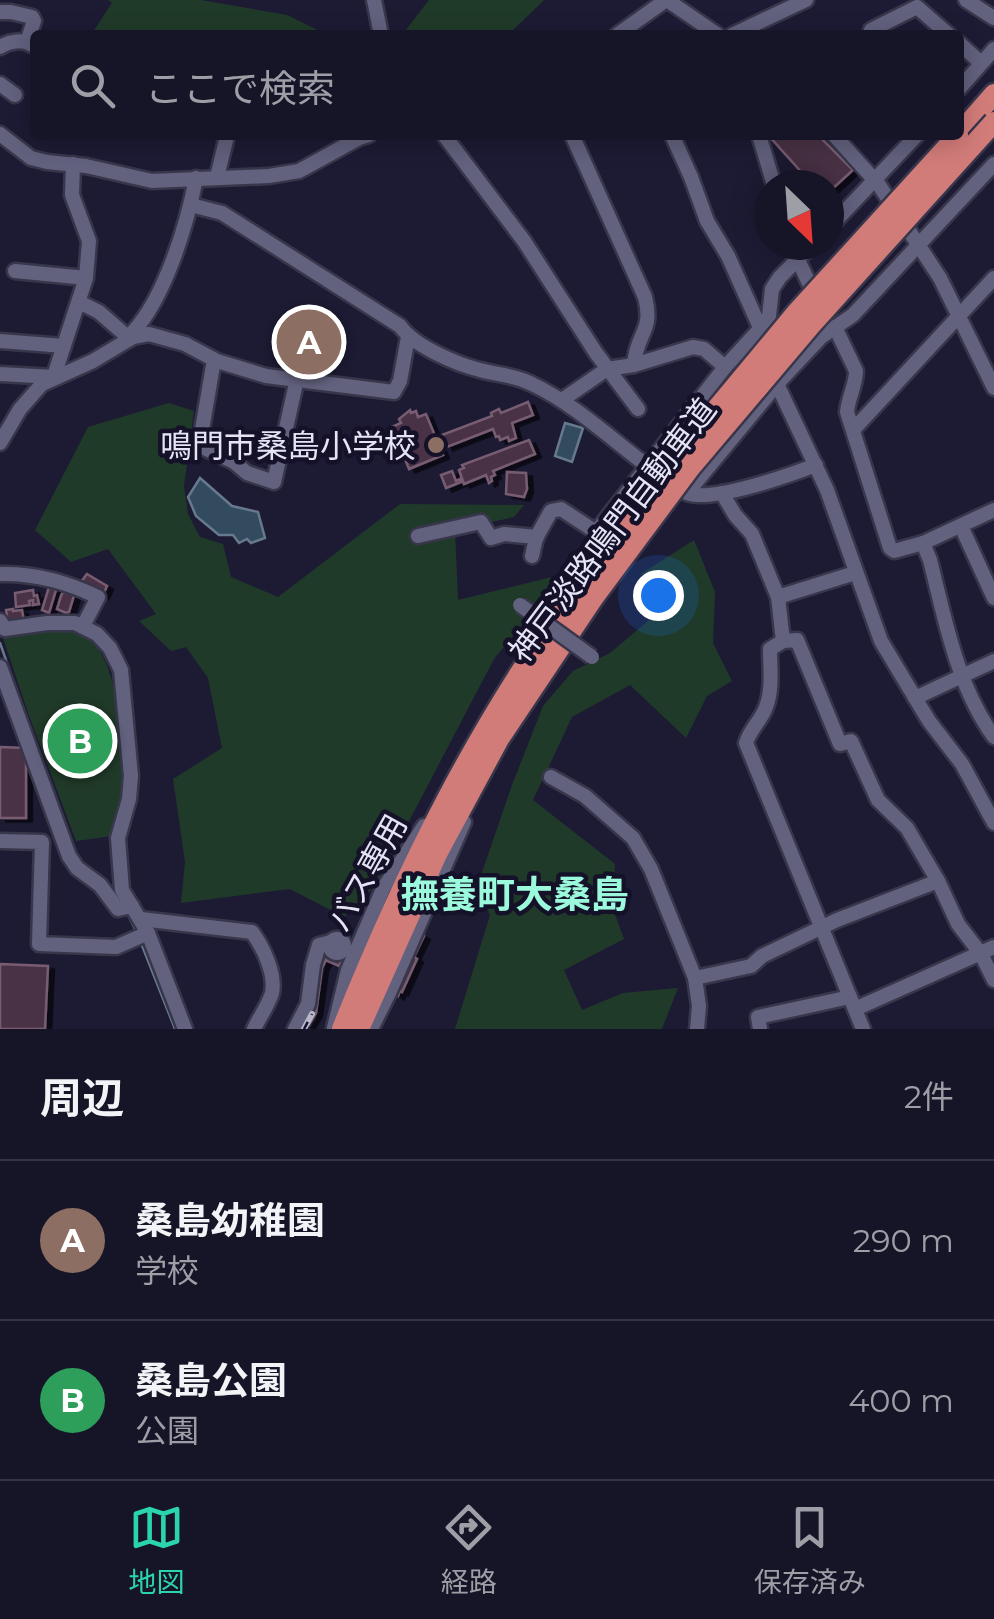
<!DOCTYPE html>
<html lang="ja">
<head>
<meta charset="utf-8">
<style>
  body { margin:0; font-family:Montserrat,"Noto Sans JP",sans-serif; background:#232133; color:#f1f3f6 }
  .compass { position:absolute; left:754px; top:170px; width:90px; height:90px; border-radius:50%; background:#161427; box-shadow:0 5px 25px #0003; rotate:155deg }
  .you { position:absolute; left:658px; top:595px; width:35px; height:35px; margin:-25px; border:8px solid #fff; border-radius:50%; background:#1a73e8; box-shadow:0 0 0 15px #1a73e833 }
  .badge { display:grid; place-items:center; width:65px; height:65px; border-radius:50%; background:#2bd5ac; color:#fff; font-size:32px; font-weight:700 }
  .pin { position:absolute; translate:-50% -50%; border:5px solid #fff; box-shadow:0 2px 10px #0006 }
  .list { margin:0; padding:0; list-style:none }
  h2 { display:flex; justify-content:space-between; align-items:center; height:130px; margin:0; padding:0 40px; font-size:42px }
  h2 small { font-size:32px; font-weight:400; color:#9e9ea7 }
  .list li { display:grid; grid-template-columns:65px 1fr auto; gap:30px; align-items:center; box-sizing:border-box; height:160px; padding:0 40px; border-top:2px solid #353344 }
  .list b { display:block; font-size:38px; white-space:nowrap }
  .list p { margin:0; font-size:32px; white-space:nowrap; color:#9e9ea7 }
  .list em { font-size:32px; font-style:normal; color:#9e9ea7 }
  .icon { flex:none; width:55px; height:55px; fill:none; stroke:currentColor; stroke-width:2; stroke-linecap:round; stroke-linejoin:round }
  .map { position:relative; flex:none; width:994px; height:1029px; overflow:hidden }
  .search { position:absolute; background:#161427; box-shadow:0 5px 25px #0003; left:30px; right:30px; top:30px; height:110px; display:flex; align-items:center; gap:25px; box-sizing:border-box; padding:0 35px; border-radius:10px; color:#9e9ea7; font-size:38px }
  .sheet { height:450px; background:#161427 }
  nav { display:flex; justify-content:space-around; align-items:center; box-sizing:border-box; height:140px; border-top:2px solid #353344; background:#161427; font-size:28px; color:#9e9ea7 }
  nav a { display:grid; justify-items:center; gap:5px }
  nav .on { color:#2bd5ac }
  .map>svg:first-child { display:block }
  .green { fill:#203a29 }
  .water { fill:#324b5f; stroke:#67798c; stroke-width:2.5 }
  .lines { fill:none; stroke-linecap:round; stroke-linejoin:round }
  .stream { stroke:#67798c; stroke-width:2.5 }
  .building { fill:#4a3245; stroke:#785d72; stroke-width:2.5; filter:url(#shadow) }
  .minor-casing { stroke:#38364b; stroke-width:19 }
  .highway-casing { stroke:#38364b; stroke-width:25 }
  .minor { stroke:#62617e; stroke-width:14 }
  .highway { stroke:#d27c7a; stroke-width:20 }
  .rail-casing { stroke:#b7b7ca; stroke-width:6 }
  .rail { stroke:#141129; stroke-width:2.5; stroke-dasharray:8; stroke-linecap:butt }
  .minor-bridge-casing { stroke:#38364b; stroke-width:19; stroke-linecap:butt }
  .highway-bridge-casing { stroke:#38364b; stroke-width:25; stroke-linecap:butt }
  .minor-bridge { stroke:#62617e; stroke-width:14 }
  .highway-bridge { stroke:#d27c7a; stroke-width:20 }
  .education-dot { fill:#8d6e63; stroke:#141129; stroke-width:4 }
  .labels { text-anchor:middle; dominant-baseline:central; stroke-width:9; stroke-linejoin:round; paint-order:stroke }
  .poi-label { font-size:32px; fill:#e4e4f5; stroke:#141129; text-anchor:end }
  .street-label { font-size:32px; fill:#e4e4f5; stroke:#141129 }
  .quarter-label { font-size:38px; font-weight:bold; fill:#9cfadc; stroke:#141129 }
</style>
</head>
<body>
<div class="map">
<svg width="994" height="1029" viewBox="0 0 994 1029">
  <defs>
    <filter id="shadow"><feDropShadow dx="6" dy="3.5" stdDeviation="0" flood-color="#0009"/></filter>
  </defs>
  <rect width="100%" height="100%" fill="#1d1b34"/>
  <g class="green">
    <path d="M108 0H201L287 15 328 35H91L112 3Z"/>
    <path d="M429 0H544L511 32 405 31Z"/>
    <path d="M169 403 194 411 184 486 188 514 200 537 223 544 231 577 278 597 400 504 524 505 514 517 455 530 458 600 564 574 494 659 375 886 344 917 290 889 181 903 185 862 173 779 222 748 208 678 186 647 171 651 139 621 156 614 108 549 71 562 35 530 88 427Z"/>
    <path d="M694 540 715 592 713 643 732 681 707 696 686 738 630 685 572 717 533 800 615 864 613 909 624 939 564 970 582 1010 623 993 678 988 662 1029H455L490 915 477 887 512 785 543 706 573 671 610 653 667 605 641 574Z"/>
    <path d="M57 628C69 630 82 633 92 642 118 662 127 759 124 791 122 806 117 821 113 836L76 841 28 713 3 638 7 634Z"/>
  </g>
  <g class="water">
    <path d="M565 423 583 428 572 462 555 456Z"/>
    <path d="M200 478 232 506 258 512 265 538 251 543 247 539 239 543 233 535H219L196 516 188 497Z"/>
  </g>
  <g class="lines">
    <g class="stream">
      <path d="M0 643 34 740"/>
      <path d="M126 911 136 931"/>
      <path d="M141 943 175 1029"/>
    </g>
  </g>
  <g class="building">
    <path d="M768 135H818L853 170 829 192V185H813Z"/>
    <path d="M528 402 533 415 512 423 516 438 509 441 508 437 500 440 499 436 496 437 493 429 447 447 442 435 492 416 491 413 499 409 501 413Z"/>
    <path d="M410 410 411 413 416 411 418 417 426 414 443 455 409 469 392 427 401 423 399 419Z"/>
    <path d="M529 440 535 454 493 471 495 475 491 477 492 481 489 483 486 475 464 484 459 470 464 468 462 465Z"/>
    <path d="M452 471 456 481 460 479 461 482 446 488 441 475Z"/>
    <path d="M507 472 526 473 527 489 524 497 506 494Z"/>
    <path d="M87 574 107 586 103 595 81 582Z"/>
    <path d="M49 587 56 590 49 613 42 610Z"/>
    <path d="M33 590 34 596 37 595 39 604 33 605V600L29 601 30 605 16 607 15 593Z"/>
    <path d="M68 590 75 592 69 612 66 613 57 609 61 596 63 592 67 593Z"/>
    <path d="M13 609V611L22 610 24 621 8 623 6 610Z"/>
    <path d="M0 747 26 748V818H0Z"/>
    <path d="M420 934 424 936 414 957 417 959 402 992 400 991 398 996 394 993Z"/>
    <path d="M323 951 342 959 339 966 326 960 322 968 316 1013 309 1025 306 1024 312 1014 310 1011Z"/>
    <path d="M0 964 48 966 45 1029H0Z"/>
  </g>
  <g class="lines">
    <g class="minor-casing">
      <g id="minor">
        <path d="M374 0 381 35"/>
        <path d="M667 0 718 35"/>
        <path d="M966 0 994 18"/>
        <path d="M0 12H11L32 17 34 21 27 42"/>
        <path d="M871 30 917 7 949 35"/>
        <path d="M617 35 666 0"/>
        <path d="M732 35 806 0"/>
        <path d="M959 43 981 63"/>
        <path d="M0 47C9 41 23 39 32 45"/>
        <path d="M0 84 15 95"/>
        <path d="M959 89 994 49"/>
        <path d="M0 134 31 158 47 162 86 166 152 181 269 176 299 171 359 138 369 135"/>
        <path d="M444 135 524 241 596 353 638 409"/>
        <path d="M572 135 645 297C654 332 636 333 634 365"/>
        <path d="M672 135 691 177 707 221 728 256 762 332"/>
        <path d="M759 135 774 185"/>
        <path d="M834 135 879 185 940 278 994 388"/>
        <path d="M217 177 227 136 223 135"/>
        <path d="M191 205 222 213 400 326C414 346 456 364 480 370 498 375 515 375 532 384 574 404 609 437 646 465"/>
        <path d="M829 228 917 135"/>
        <path d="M791 245 816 298"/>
        <path d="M15 271 86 278"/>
        <path d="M79 302 99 312 130 339"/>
        <path d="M835 327 856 371C856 385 848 398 847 412L890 548 894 551 923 543"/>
        <path d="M133 337V332C165 297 187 225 196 178"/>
        <path d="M0 341 64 346"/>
        <path d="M214 360 200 441 202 447 234 462 247 473 274 482 297 379"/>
        <path d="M0 374 54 377"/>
        <path d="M54 376 86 278 89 241 72 195 73 164"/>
        <path d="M777 384 827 490 881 641 929 721 962 764 994 823"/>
        <path d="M562 400 607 369 634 365 693 347 704 349 725 367"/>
        <path d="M854 429 994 278"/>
        <path d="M0 443 20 409 42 384 93 361 133 337 149 334 185 344 217 361 266 376 394 392 400 381 408 337"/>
        <path d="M816 465C790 475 711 503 687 493L777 384 821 337 853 315 994 164"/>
        <path d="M722 493 735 515 752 534 778 597 783 641 797 640 840 744 851 741 878 800 907 828 938 881 958 924 981 954 994 980"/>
        <path d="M994 510 923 543 930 560C945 619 957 686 994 737"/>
        <path d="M961 526 994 598"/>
        <path d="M418 536 481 522 491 538 504 534 537 537"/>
        <path d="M532 556 536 538 551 511 561 509 596 532 725 367 760 329 769 316 772 289 780 277 812 245"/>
        <path d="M0 574C34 573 67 582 98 597L83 626"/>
        <path d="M778 597 855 573"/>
        <path d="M0 621 5 629 47 623H75L97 634 110 648 121 670 131 776 129 799 118 838 122 890 148 933 185 1029"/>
        <path d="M783 641 770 649C770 667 773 689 766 707 761 721 750 729 746 743L863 1029"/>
        <path d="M0 667 69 856 77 868 100 885 118 909 132 906"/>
        <path d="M915 698 994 661"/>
        <path d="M551 777 585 796 633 838 651 869 695 978 699 1006 697 1029"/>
        <path d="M0 841 42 842 39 944 116 947 148 933"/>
        <path d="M141 919 252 932C263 947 276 974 272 993 269 1004 259 1018 254 1029"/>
        <circle cx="337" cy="946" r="7"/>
        <path d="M695 978 751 966 762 956 837 920 938 881"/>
        <path d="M855 1009 994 947"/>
        <path d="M334 1028 348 970 383 889 424 826"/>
        <path d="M295 1029 308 1004 313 965 319 945 331 942"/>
        <path d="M371 1029 389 993 464 822"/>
        <path d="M760 1029 758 1017 850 997"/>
      </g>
    </g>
    <g class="highway-casing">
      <g id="highway">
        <path d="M959 134 994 94"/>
        <path d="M342 1029C404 873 479 722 579 587"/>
        <path d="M359 1029 437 854 499 739 594 597"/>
      </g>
    </g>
    <use href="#minor" class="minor"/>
    <use href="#highway" class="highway"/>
    <g class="rail-casing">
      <path id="rail" d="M304 1029 312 1014"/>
    </g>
    <use href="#rail" class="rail"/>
    <g class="minor-bridge-casing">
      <path id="minor-bridge" d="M520 605 592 657"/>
    </g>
    <g class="highway-bridge-casing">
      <g id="highway-bridge">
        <path d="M579 587 679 454 797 312 958 135"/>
        <path d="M594 597 690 468 811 325 994 122"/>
      </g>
    </g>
    <use href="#minor-bridge" class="minor-bridge"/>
    <use href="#highway-bridge" class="highway-bridge"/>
  </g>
  <circle class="education-dot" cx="436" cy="445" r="10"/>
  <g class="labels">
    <g class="poi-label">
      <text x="416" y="445">鳴門市桑島小学校</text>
    </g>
    <g class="street-label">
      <text transform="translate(612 530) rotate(-53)">神戸淡路鳴門自動車道</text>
      <text transform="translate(367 873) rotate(-61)">バス専用</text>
    </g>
    <g class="quarter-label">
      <text x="515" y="894">撫養町大桑島</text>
    </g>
  </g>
</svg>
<svg class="compass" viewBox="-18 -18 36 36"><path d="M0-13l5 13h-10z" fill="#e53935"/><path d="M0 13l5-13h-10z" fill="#9e9ea7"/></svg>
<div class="you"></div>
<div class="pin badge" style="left:309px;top:342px;background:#8d6e63">A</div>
<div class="pin badge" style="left:80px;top:741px;background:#2e9e5b">B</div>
<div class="search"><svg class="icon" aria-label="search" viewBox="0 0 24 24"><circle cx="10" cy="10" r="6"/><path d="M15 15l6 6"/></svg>ここで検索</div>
</div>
<section class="sheet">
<h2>周辺<small>2件</small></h2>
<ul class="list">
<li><span class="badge" style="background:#8d6e63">A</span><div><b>桑島幼稚園</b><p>学校</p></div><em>290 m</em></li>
<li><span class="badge" style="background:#2e9e5b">B</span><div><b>桑島公園</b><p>公園</p></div><em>400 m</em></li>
</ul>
</section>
<nav>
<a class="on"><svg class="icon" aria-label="map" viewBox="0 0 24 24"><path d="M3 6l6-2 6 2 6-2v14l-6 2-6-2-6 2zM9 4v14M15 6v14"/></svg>地図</a>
<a><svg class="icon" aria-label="directions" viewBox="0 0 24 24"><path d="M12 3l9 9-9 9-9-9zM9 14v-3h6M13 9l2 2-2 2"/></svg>経路</a>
<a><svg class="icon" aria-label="saved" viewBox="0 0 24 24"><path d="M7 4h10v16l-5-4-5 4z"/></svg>保存済み</a>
</nav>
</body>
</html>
